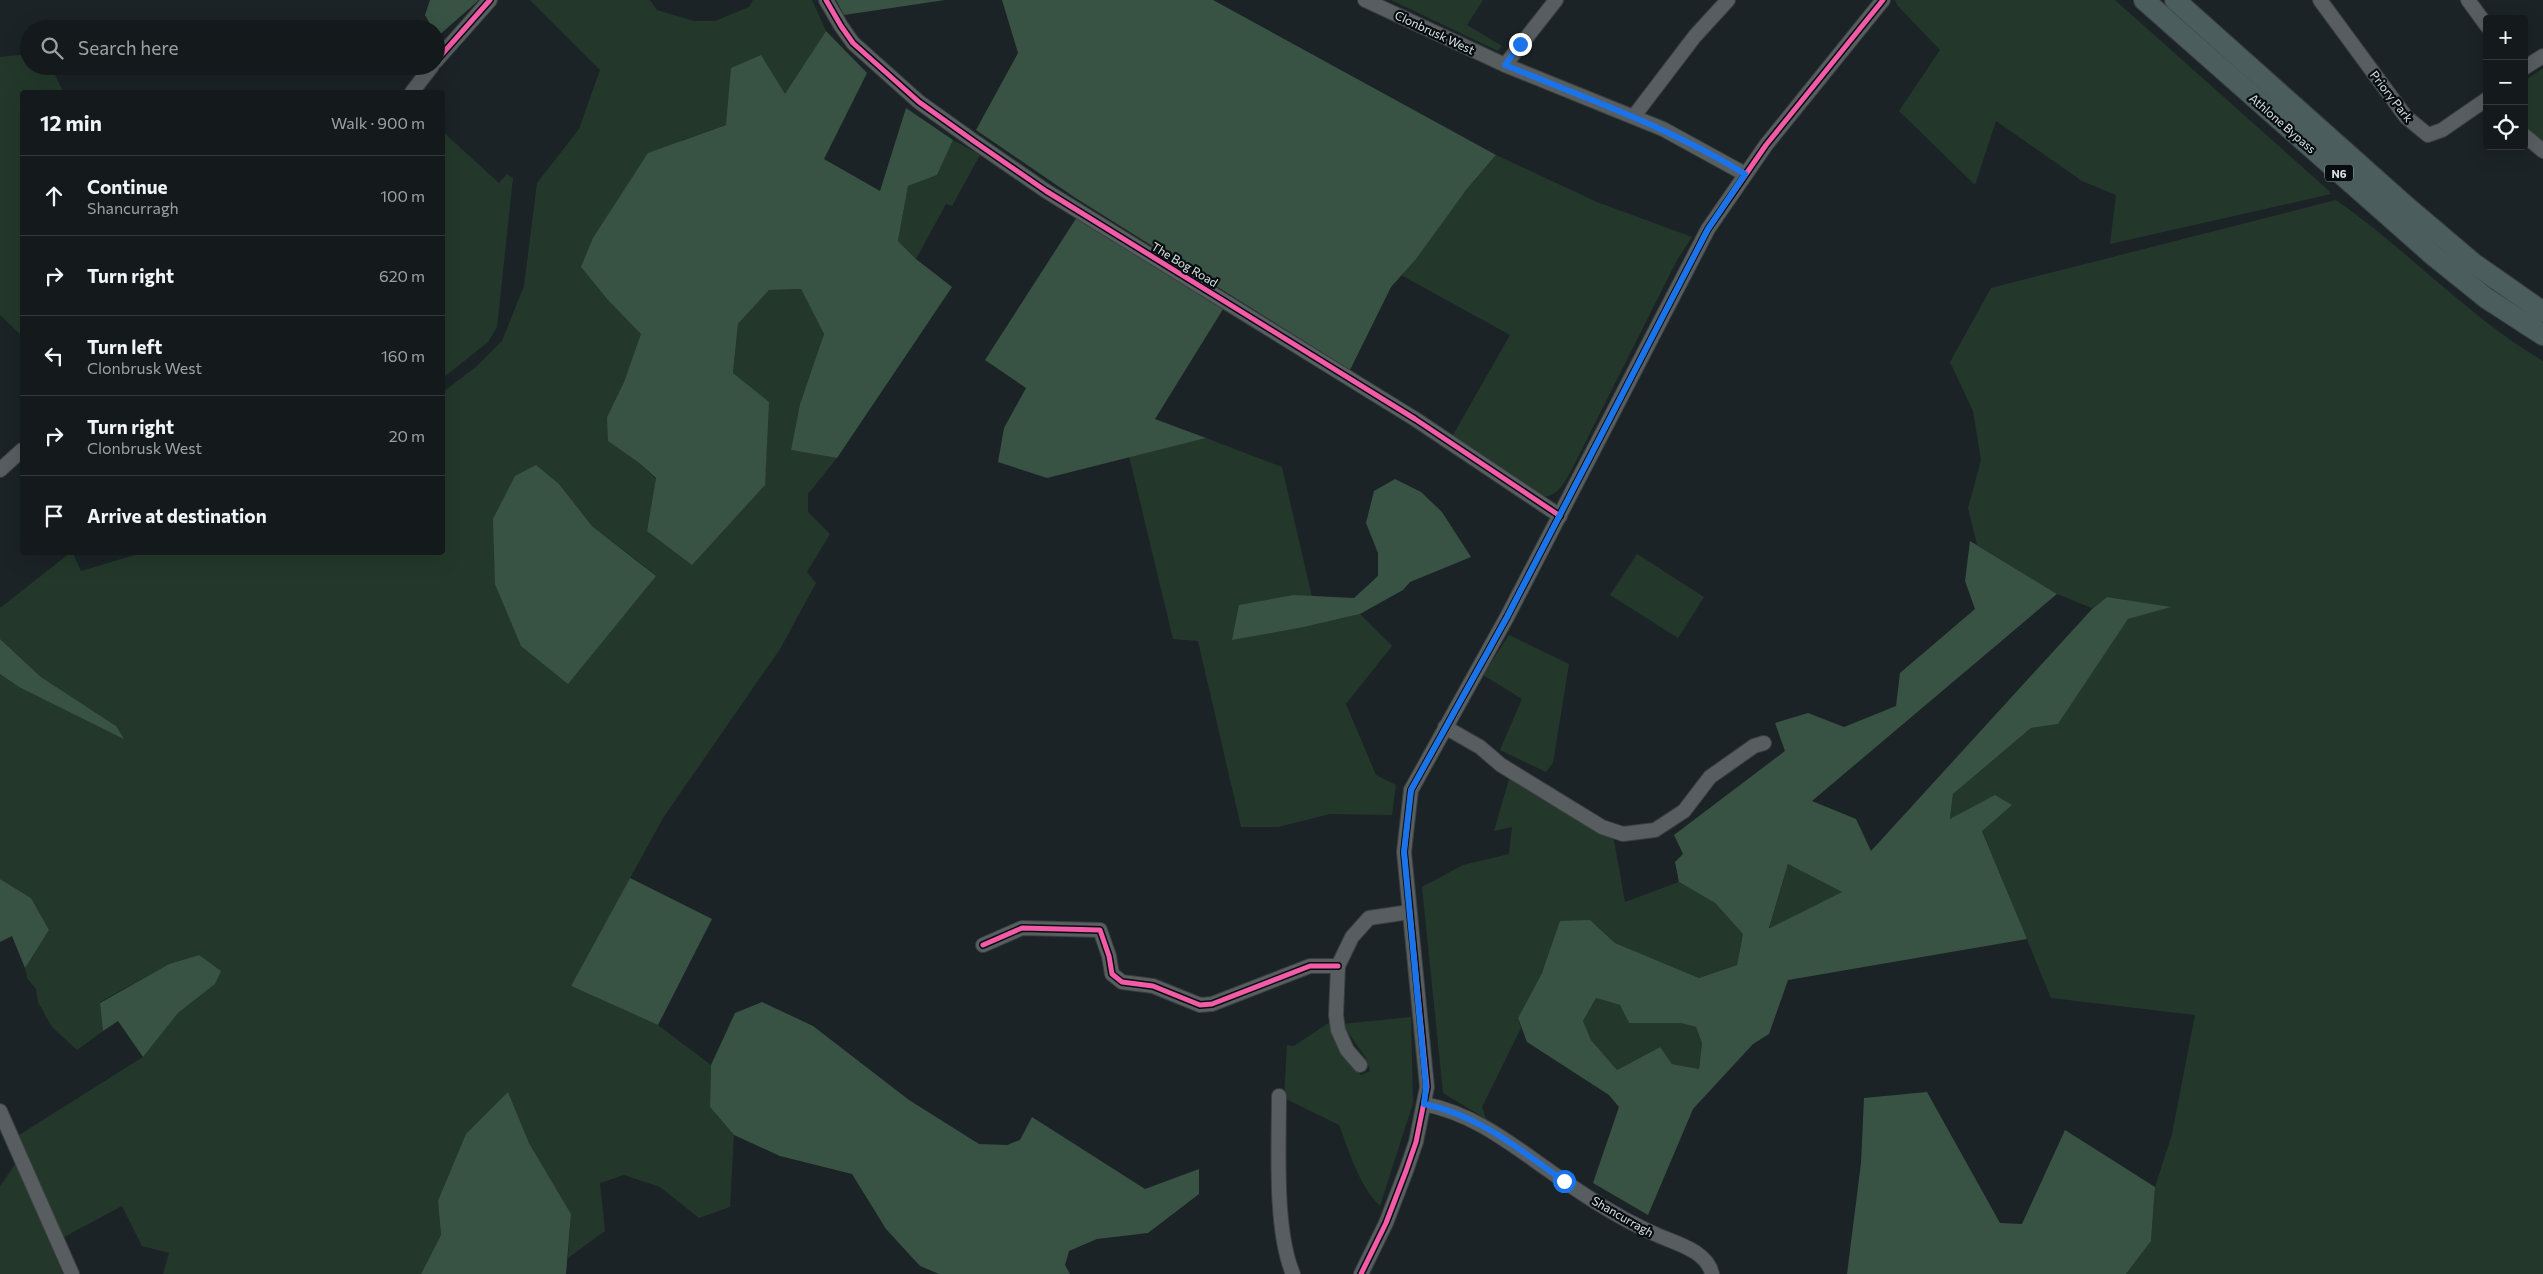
<!DOCTYPE html>
<html lang="en">
<head>
<meta charset="utf-8">
<style>
  body { margin:0; font-family:Commissioner,sans-serif; background:#1d2325; color:#f1f3f6 }
  .controls { position:absolute; right:15px; top:15px; display:grid; overflow:hidden; border-radius:5px; box-shadow:0 5px 20px #0002 }
  .controls button { width:45px; height:45px; display:grid; place-items:center; padding:0; border:0; border-bottom:1px solid #33383b; background:#141a1c; color:#f1f3f6; font:25px sans-serif }
  .stop { position:absolute; width:15px; height:15px; margin:-11px; border:4px solid #1a73e8; border-radius:50%; background:#fff }
  .stop.end { background:#1a73e8; border-color:#fff; box-shadow:0 1px 5px #0008 }
  .list { margin:0; padding:0; list-style:none }
  h2 { display:flex; justify-content:space-between; align-items:center; height:65px; margin:0; padding:0 20px; font-size:21px }
  h2 small { font-size:16px; font-weight:400; color:#9da1a3 }
  .list li { display:grid; grid-template-columns:32px 1fr auto; gap:15px; align-items:center; box-sizing:border-box; height:80px; padding:0 20px; border-top:1px solid #33383b }
  .list b { display:block; font-size:19px; white-space:nowrap }
  .list p { margin:0; font-size:16px; white-space:nowrap; color:#9da1a3 }
  .list em { font-size:16px; font-style:normal; color:#9da1a3 }
  .icon { flex:none; width:28px; height:28px; fill:none; stroke:currentColor; stroke-width:2; stroke-linecap:round; stroke-linejoin:round }
  .map { position:relative; flex:none; width:2543px; height:1274px; overflow:hidden }
  .search { position:absolute; background:#141a1c; box-shadow:0 5px 20px #0002; left:20px; top:20px; width:425px; height:55px; display:flex; align-items:center; gap:12px; box-sizing:border-box; padding:0 18px; border-radius:28px; color:#9da1a3; font-size:19px }
  .panel { position:absolute; background:#141a1c; box-shadow:0 5px 20px #0002; left:20px; top:90px; width:425px; height:465px; border-radius:5px }
  .map>svg:first-child { display:block }
  .green { fill:#23382b; fill-rule:evenodd }
  .forest { fill:#385343; fill-rule:evenodd }
  .lines { fill:none; stroke-linecap:round; stroke-linejoin:round }
  .minor-casing { stroke:#393f41; stroke-width:16 }
  .highway-casing { stroke:#393f41; stroke-width:22 }
  .minor { stroke:#585e60; stroke-width:14 }
  .highway { stroke:#4c5d5d; stroke-width:20 }
  .cycleway-casing { stroke:#070d0f; stroke-width:8 }
  .cycleway { stroke:#f35aa7; stroke-width:5 }
  .route { stroke:#1a73e8; stroke-width:6 }
  .labels { text-anchor:middle; dominant-baseline:central; stroke-width:4.5; stroke-linejoin:round; paint-order:stroke }
  .shield { fill:#070d0f; stroke:#9aa2a5; stroke-width:1 }
  .shield-label { font-size:11px; font-weight:bold; fill:#d9e2e5 }
  .street-label { font-size:12px; fill:#d9e2e5; stroke:#070d0f }
</style>
</head>
<body>
<div class="map">
<svg width="2543" height="1274" viewBox="0 0 2543 1274">
  <rect width="100%" height="100%" fill="#1b2326"/>
  <g class="green">
    <path d="M530 0H650L657 10 694 21H715L749 7 753 0H812L826 31 785 95 726 125 683 140 581 267 607 299 642 334 624 382 607 417 638 462 656 479 647 531 769 403 733 373 738 324 769 290 801 289 824 334 800 404 791 450 837 458 808 494V512L830 534 807 572 816 583 780 649 663 818 571 986 658 1025 711 1065 710 1107 734 1135 730 1207 699 1218 660 1187 624 1175 600 1183 605 1231 568 1258 571 1214 529 1143 508 1092 438 1201 441 1235 421 1274H163L169 1253 142 1246 122 1206 64 1237 19 1135 143 1057 178 1013 215 984 199 955 169 964 100 1002 103 1031 77 1050 52 1027 38 1002 36 989 27 978 25 968 49 930 31 898 0 879V674L19 687 116 726 41 677 0 639V608L70 553H73L81 571 141 553 442 552 443 392 477 366 502 341 524 286 537 183 579 129 600 70ZM515 476 559 484 592 526 656 575Z"/>
    <path d="M1391 0H1483L1467 25 1502 46 1498 51Z"/>
    <path d="M2115 0 2328 190 2331 194 2110 244 2116 195 2082 181 1996 121 1975 185 1899 111 1940 50 1897 5 1895 0Z"/>
    <path d="M29 54V66H51L63 92H22V336L0 315V57Z"/>
    <path d="M2543 68V142L2524 126V81Z"/>
    <path d="M442 131 499 183 507 174 513 178 497 327 488 342 443 378Z"/>
    <path d="M953 140 980 155 952 206 946 204 916 259 898 241 908 186 937 175Z"/>
    <path d="M1496 155 1597 202 1692 237 1677 260 1571 471C1563 484 1559 495 1543 497L1453 435 1510 335 1401 275 1466 190Z"/>
    <path d="M2336 200C2408 250 2468 317 2543 361V1274H2126L2151 1241 2155 1187 2172 1134 2195 1015 2051 998 1982 830 2012 805 1950 820 1953 794 2031 728 2058 724 2128 619 2169 607 2107 597 2092 608 2057 594 1977 545 1968 508 1981 460 1973 411 1950 362 1991 288Z"/>
    <path d="M1206 438 1282 467 1312 597 1294 595 1232 639 1304 627 1360 614 1392 646 1346 704 1376 775 1396 785 1392 815 1330 814 1278 827H1241L1198 641 1173 639 1129 456Z"/>
    <path d="M1637 554 1704 597 1678 638 1610 595Z"/>
    <path d="M1509 635 1569 664 1553 763 1546 772 1500 750 1522 699 1483 675Z"/>
    <path d="M1510 776 1613 835 1625 902 1679 882 1715 903 1743 934 1737 965 1699 978 1615 943 1590 920 1542 973 1518 1018 1521 1028 1482 1107 1486 1119 1443 1093 1422 887 1463 865 1509 854 1512 827 1494 831Z"/>
    <path d="M1788 864 1842 892 1769 929Z"/>
    <path d="M1596 998 1620 1005 1629 1023H1681L1696 1027 1702 1043 1699 1069 1672 1064 1659 1047 1617 1070 1591 1040 1583 1021Z"/>
    <path d="M1411 1017 1413 1103 1380 1206C1358 1184 1350 1153 1339 1125L1284 1098 1287 1045 1294 1046 1330 1022 1341 1052 1361 1075 1370 1071 1366 1058 1342 1024Z"/>
    <path d="M16 1163 63 1274H0V1186Z"/>
  </g>
  <g class="forest">
    <path d="M430 0H479L437 37 436 29H433L425 15Z"/>
    <path d="M836 0H945L844 15Z"/>
    <path d="M1002 0H1213L1496 155 1466 190 1416 259 1391 287 1350 370 1074 197 976 130 1018 53Z"/>
    <path d="M826 31 867 73 824 159 880 191 906 108 953 140 937 175 908 186 898 241 916 259 952 287 837 458 791 450 800 404 824 334 801 289 769 290 738 324 733 373 769 402 765 485 692 565 647 531 656 478 638 462 608 441 607 417 624 382 641 334 607 299 581 267 593 238 648 153 726 125 731 68 761 55 785 94Z"/>
    <path d="M1077 217 1225 306 1155 419 1206 438 1047 478 998 462 1004 428 1026 388 985 360Z"/>
    <path d="M536 465 559 484 592 526 656 576 568 684 521 646 495 584 493 519 515 476Z"/>
    <path d="M1395 479 1421 492 1442 512 1471 557 1410 582 1403 590 1360 614 1304 627 1232 640 1239 605 1294 595 1354 598 1378 576V553L1366 523 1374 491Z"/>
    <path d="M1970 541 2057 594 1812 801 1856 819 1871 851 2093 608 2107 597 2171 607 2128 619 2058 724 2031 728 1953 794 1950 819 1995 795 2012 805 1982 831 2027 939 1788 980 1769 1034 1753 1044 1693 1109 1648 1215 1593 1183 1619 1107 1609 1095 1527 1042 1518 1018 1542 973 1560 921 1590 920 1615 943 1699 978 1737 965 1743 934 1715 903 1679 882 1675 862 1683 854 1674 835 1785 751 1775 723 1808 713 1844 727 1896 706 1900 673 1975 609 1965 581ZM1788 864 1842 892 1770 928H1769ZM1596 998 1620 1005 1629 1023H1681L1696 1027 1702 1043 1699 1069 1672 1064 1660 1047 1617 1070 1591 1040 1583 1021Z"/>
    <path d="M0 639 41 677 116 726 124 739 19 687 0 674Z"/>
    <path d="M630 878 712 919 658 1025 571 986Z"/>
    <path d="M0 879 31 898 49 930 25 968 12 936 0 942Z"/>
    <path d="M199 955 221 971 215 984 178 1013 143 1057 118 1021 103 1031 100 1003 169 964Z"/>
    <path d="M762 1002 813 1026 909 1100 979 1144 1007 1145 1020 1140 1032 1117 1145 1189 1199 1169V1194L1148 1233 1097 1239 1069 1251 1065 1265 1070 1274H939L920 1266 886 1229 852 1174 780 1156 734 1135 710 1107 711 1065 735 1013Z"/>
    <path d="M508 1092 529 1143 571 1214 566 1274H421L441 1235 438 1201 466 1134Z"/>
    <path d="M1927 1092 2000 1223 2022 1224 2065 1130 2155 1187 2151 1241 2126 1274H1847L1861 1163 1864 1098Z"/>
  </g>
  <g class="lines">
    <g class="minor-casing">
      <g id="minor">
        <path d="M826 0 841 26 853 43 919 102 975 142 1046 191 1415 419 1560 516"/>
        <path d="M1365 0 1505 65 1663 129 1745 174"/>
        <path d="M2320 0 2406 117 2428 135 2442 130 2487 99"/>
        <path d="M2468 0 2487 26"/>
        <path d="M436 61 490 0"/>
        <path d="M1505 65 1556 0"/>
        <path d="M2524 68 2543 56"/>
        <path d="M412 92 432 66"/>
        <path d="M1634 116 1695 36 1728 0"/>
        <path d="M2524 135 2543 151"/>
        <path d="M0 470 22 450"/>
        <path d="M1445 727 1480 747 1501 765 1602 827 1623 834 1655 830 1684 811 1710 777 1754 746 1764 743"/>
        <path d="M983 945 1022 928 1100 930 1109 956 1112 974 1122 982 1153 986 1200 1005 1212 1004 1310 966H1338"/>
        <path d="M1360 1065 1347 1050 1338 1030 1336 1015 1338 966 1352 937 1369 918 1409 912"/>
        <path d="M1279 1096C1279 1145 1274 1229 1293 1274"/>
        <path d="M1424 1104C1471 1113 1506 1140 1544 1167 1579 1192 1616 1217 1655 1234 1674 1243 1707 1250 1712 1274"/>
        <path d="M0 1111 72 1274"/>
        <path d="M1361 1274 1386 1223 1406 1171 1416 1142 1427 1087 1404 852 1411 790 1507 617 1708 229 1766 145 1883 0"/>
      </g>
    </g>
    <g class="highway-casing">
      <g id="highway">
        <path d="M2144 0 2435 257 2486 298 2543 335"/>
        <path d="M2175 0 2407 207 2473 263 2543 312"/>
      </g>
    </g>
    <use href="#minor" class="minor"/>
    <use href="#highway" class="highway"/>
    <g class="cycleway-casing">
      <g id="cycleway">
        <path d="M826 0 841 26 853 43 919 102 975 142 1046 191 1415 419 1560 516"/>
        <path d="M436 61 490 0"/>
        <path d="M983 945 1022 928 1100 930 1109 956 1112 974 1122 982 1153 986 1200 1005 1212 1004 1310 966H1338"/>
        <path d="M1361 1274 1386 1223 1406 1171 1416 1142 1427 1087 1404 852 1411 790 1507 617 1708 229 1766 145 1883 0"/>
      </g>
    </g>
    <use href="#cycleway" class="cycleway"/>
  </g>
  <g class="lines">
    <path class="route" d="M1520 44 1505 65C1587 99 1670 127 1745 174L1708 229 1507 617 1411 790 1404 852 1426 1087 1424 1104C1479 1115 1520 1150 1564 1181"/>
  </g>
  <g class="labels">
    <rect class="shield" x="2325" y="164.5" width="28" height="17" rx="4"/>
    <g class="shield-label">
      <text x="2339" y="173">N6</text>
    </g>
    <g class="street-label">
      <text transform="translate(1435 32) rotate(25)">Clonbrusk West</text>
      <text transform="translate(2392 96) rotate(52)">Priory Park</text>
      <text transform="translate(2283 123) rotate(41)">Athlone Bypass</text>
      <text transform="translate(1185 264) rotate(31)">The Bog Road</text>
      <text transform="translate(1623 1216) rotate(30)">Shancurragh</text>
    </g>
  </g>
</svg>
<div class="controls">
<button>+</button>
<button>−</button>
<button><svg class="icon" aria-label="locate" viewBox="0 0 24 24"><circle cx="12" cy="12" r="6"/><path d="M12 2v4M12 18v4M2 12h4M18 12h4"/></svg></button>
</div>
<div class="stop" style="left:1564px;top:1181px"></div>
<div class="stop end" style="left:1520px;top:44px"></div>
<div class="search"><svg class="icon" aria-label="search" viewBox="0 0 24 24"><circle cx="10" cy="10" r="6"/><path d="M15 15l6 6"/></svg>Search here</div>
<section class="panel">
<h2>12 min<small>Walk · 900 m</small></h2>
<ul class="list">
<li><svg class="icon" aria-label="ahead" viewBox="0 0 24 24"><path d="M12 20V5M6 11l6-6 6 6"/></svg><div><b>Continue</b><p>Shancurragh</p></div><em>100 m</em></li>
<li><svg class="icon" aria-label="right" viewBox="0 0 24 24"><path d="M7 20v-9h11M14 6l5 5-5 5"/></svg><div><b>Turn right</b></div><em>620 m</em></li>
<li><svg class="icon" aria-label="left" viewBox="0 0 24 24"><path d="M17 20v-9H6M10 6l-5 5 5 5"/></svg><div><b>Turn left</b><p>Clonbrusk West</p></div><em>160 m</em></li>
<li><svg class="icon" aria-label="right" viewBox="0 0 24 24"><path d="M7 20v-9h11M14 6l5 5-5 5"/></svg><div><b>Turn right</b><p>Clonbrusk West</p></div><em>20 m</em></li>
<li><svg class="icon" aria-label="arrive" viewBox="0 0 24 24"><path d="M6 21V4h12l-3 4 3 4H6"/></svg><div><b>Arrive at destination</b></div></li>
</ul>
</section>
</div>
</body>
</html>
